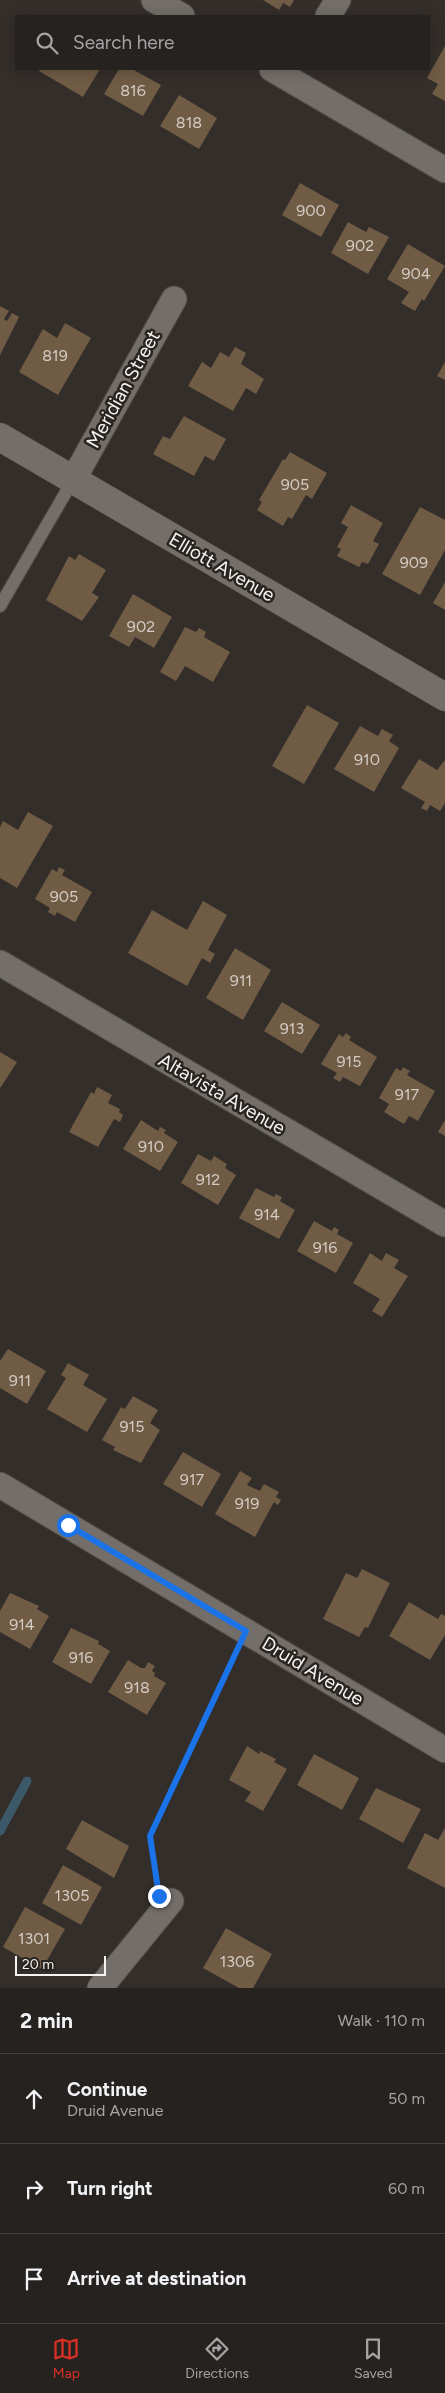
<!DOCTYPE html>
<html lang="en">
<head>
<meta charset="utf-8">
<style>
  body { margin:0; font-family:Figtree,sans-serif; background:#2e2a29; color:#f1f3f6 }
  .scale { position:absolute; left:15px; bottom:12px; width:91px; box-sizing:border-box; padding-left:5px; border:2px solid #f5f2ef; border-top:0; font-size:14px; line-height:18px; white-space:nowrap; color:#f5f2ef; -webkit-text-stroke:4px #292420; paint-order:stroke }
  .stop { position:absolute; width:15px; height:15px; margin:-11px; border:4px solid #1a73e8; border-radius:50%; background:#fff }
  .stop.end { background:#1a73e8; border-color:#fff; box-shadow:0 1px 5px #0008 }
  .list { margin:0; padding:0; list-style:none }
  h2 { display:flex; justify-content:space-between; align-items:center; height:65px; margin:0; padding:0 20px; font-size:21px }
  h2 small { font-size:16px; font-weight:400; color:#a4a4a5 }
  .list li { display:grid; grid-template-columns:32px 1fr auto; gap:15px; align-items:center; box-sizing:border-box; height:90px; padding:0 20px; border-top:1px solid #423f3e }
  .list b { display:block; font-size:19px; white-space:nowrap }
  .list p { margin:0; font-size:16px; white-space:nowrap; color:#a4a4a5 }
  .list em { font-size:16px; font-style:normal; color:#a4a4a5 }
  .icon { flex:none; width:28px; height:28px; fill:none; stroke:currentColor; stroke-width:2; stroke-linecap:round; stroke-linejoin:round }
  .map { position:relative; flex:none; width:445px; height:1988px; overflow:hidden }
  .search { position:absolute; background:#262220; box-shadow:0 2px 12px #0003; left:15px; right:15px; top:15px; height:55px; display:flex; align-items:center; gap:12px; box-sizing:border-box; padding:0 18px; border-radius:0px; color:#a4a4a5; font-size:19px }
  .sheet { height:335px; background:#262220 }
  nav { display:flex; justify-content:space-around; align-items:center; box-sizing:border-box; height:70px; border-top:1px solid #423f3e; background:#262220; font-size:14px; color:#a4a4a5 }
  nav a { display:grid; justify-items:center; gap:2px }
  nav .on { color:#d93025 }
  .map>svg:first-child { display:block }
  .lines { fill:none; stroke-linecap:round; stroke-linejoin:round }
  .stream { stroke:#3b5969; stroke-width:9 }
  .building { fill:#705b45 }
  .service-casing { stroke:#4f4b47; stroke-width:14 }
  .minor-casing { stroke:#4f4b47; stroke-width:27 }
  .tertiary-casing { stroke:#4f4b47; stroke-width:29 }
  .path { stroke:#817d79; stroke-width:3; stroke-dasharray:5 2.5; stroke-linecap:butt }
  .service { stroke:#736e69; stroke-width:12 }
  .minor { stroke:#736e69; stroke-width:25 }
  .tertiary { stroke:#736e69; stroke-width:28 }
  .route { stroke:#1a73e8; stroke-width:6 }
  .labels { text-anchor:middle; dominant-baseline:central; stroke-width:5; stroke-linejoin:round; paint-order:stroke }
  .number-label { font-size:16px; fill:#d4ccc4 }
  .street-label { font-size:19px; fill:#f5f2ef; stroke:#292420 }
</style>
</head>
<body>
<div class="map">
<svg width="445" height="1988" viewBox="0 0 445 1988">
  <rect width="100%" height="100%" fill="#332e2a"/>
  <g class="lines">
    <path class="stream" d="M0 1831 27 1781"/>
  </g>
  <g class="building">
    <path d="M263 0H294L290 7 283 3 279 10Z"/>
    <path d="M445 46V101L432 94 438 84 427 78Z"/>
    <path d="M40 69H100L83 97 39 71Z"/>
    <path d="M119 69H132L161 85 143 116 104 94Z"/>
    <path d="M179 95 217 118 199 149 160 126Z"/>
    <path d="M300 183 339 205 321 237 282 215Z"/>
    <path d="M348 222 366 232 369 227 389 237 368 274 331 253Z"/>
    <path d="M408 244 445 266 424 301 422 299 415 311 401 303 409 292 387 279Z"/>
    <path d="M0 306 9 311 4 319 7 321 12 313 19 317 0 355Z"/>
    <path d="M65 323 91 338 58 395 19 372 43 329 57 338Z"/>
    <path d="M235 347 246 353 241 364 264 379 256 394 246 388 233 411 188 386 202 362 211 368 220 352 229 357Z"/>
    <path d="M445 362V380L437 376Z"/>
    <path d="M184 416 226 439 214 461 205 456 194 476 153 454 163 436 170 439Z"/>
    <path d="M290 452 327 473 312 499 306 495 292 519 288 517 283 526 257 510 262 502 259 500 283 459 285 460Z"/>
    <path d="M351 505 383 523 373 541 379 544 368 564 362 562 359 567 337 556 341 549 337 547 348 527 341 523Z"/>
    <path d="M420 507 445 520V550L420 595 382 574Z"/>
    <path d="M79 554 106 570 92 593 99 597 82 621 46 600 69 556 75 560Z"/>
    <path d="M445 582V610L433 603Z"/>
    <path d="M133 594 172 617 154 648 135 637 129 647 109 636Z"/>
    <path d="M185 627 196 632 199 628 206 632 204 637 230 652 213 682 185 666 176 681 160 672Z"/>
    <path d="M307 705 339 723 304 784 272 766Z"/>
    <path d="M360 726 378 736 382 729 393 735 389 741 399 748 374 792 334 769Z"/>
    <path d="M419 759 437 770 445 760V803L440 811 430 805 427 811 421 808 425 802 401 788Z"/>
    <path d="M28 812 53 826 17 888 0 878V827L3 821 18 830Z"/>
    <path d="M59 867 65 870 62 875 92 892 75 922 57 912 55 916 48 912 50 908 35 899 52 869 57 872Z"/>
    <path d="M203 901 227 915 208 950 215 954 210 963 202 958 187 986 128 953 152 910 187 930Z"/>
    <path d="M235 948 271 970 243 1020 206 998Z"/>
    <path d="M282 1002 320 1025 302 1054 264 1031Z"/>
    <path d="M346 1033 351 1037 349 1040 377 1057 360 1086 343 1077 340 1082 333 1078 337 1073 321 1064 339 1034 343 1037Z"/>
    <path d="M0 1052 17 1062 1 1087H0Z"/>
    <path d="M403 1067 410 1071 407 1075 435 1091 418 1121 409 1116 404 1124 384 1112 389 1104 379 1098 396 1068 401 1071Z"/>
    <path d="M97 1087 112 1095 108 1103 120 1109 119 1112 123 1115 120 1122 114 1119 98 1147 69 1132 91 1092 94 1094Z"/>
    <path d="M141 1120 158 1131 160 1127 166 1130 164 1133 178 1142 160 1171 123 1149Z"/>
    <path d="M445 1120V1136L438 1132Z"/>
    <path d="M198 1154 211 1161 214 1156 227 1164 225 1168 236 1175 218 1205 181 1183Z"/>
    <path d="M256 1188 274 1197 276 1194 282 1197 280 1201 295 1210 279 1239 239 1218Z"/>
    <path d="M314 1221 332 1231 334 1227 339 1230 337 1234 353 1243 336 1273 297 1251Z"/>
    <path d="M370 1253 382 1261 386 1253 399 1260 394 1268 408 1276 382 1317 372 1311 380 1299 353 1283Z"/>
    <path d="M8 1349 46 1371 27 1404 0 1388V1361Z"/>
    <path d="M68 1363 89 1375 83 1385 107 1399 87 1432 47 1409 66 1378 61 1375Z"/>
    <path d="M133 1396 158 1410 150 1423 160 1430 141 1463 113 1450 115 1447 102 1440 121 1407 125 1409Z"/>
    <path d="M183 1452 221 1474 202 1507 163 1484Z"/>
    <path d="M240 1471 252 1478 247 1485 260 1491 264 1484 279 1492 276 1497 281 1500 278 1505 274 1502 255 1537 215 1514Z"/>
    <path d="M362 1569 390 1583 368 1628 365 1627 359 1637 323 1619 346 1573 357 1578Z"/>
    <path d="M10 1593 39 1606 37 1609 49 1616 30 1649 0 1632V1611Z"/>
    <path d="M409 1602 438 1619 441 1614 445 1616V1635L430 1660 389 1636Z"/>
    <path d="M71 1628 99 1641 98 1644 110 1651 91 1684 52 1662Z"/>
    <path d="M128 1660 141 1668H145L148 1662 155 1666 152 1671 155 1673 154 1676 166 1683 147 1715 108 1692Z"/>
    <path d="M247 1746 259 1754 260 1751 276 1759 274 1762 287 1769 263 1811 245 1801 251 1792 229 1780Z"/>
    <path d="M314 1754 359 1778 342 1810 297 1785Z"/>
    <path d="M376 1788 421 1809 403 1843 359 1819Z"/>
    <path d="M82 1820 129 1846 114 1878 66 1849Z"/>
    <path d="M445 1828V1888L407 1868 425 1833 438 1840Z"/>
    <path d="M63 1865 102 1887 81 1925 42 1903Z"/>
    <path d="M25 1907 65 1929 42 1969 3 1947Z"/>
    <path d="M226 1928 272 1954 253 1988H239L203 1968Z"/>
  </g>
  <g class="lines">
    <g class="service-casing">
      <path id="service" d="M0 606 73 480"/>
    </g>
    <g class="minor-casing">
      <g id="minor">
        <path d="M154 0 182 16"/>
        <path d="M328 16 338 0"/>
        <path d="M272 69 445 170"/>
        <path d="M73 480 174 299"/>
        <path d="M0 963 445 1224"/>
        <path d="M0 1485 445 1750"/>
        <path d="M100 1988 171 1901"/>
      </g>
    </g>
    <g class="tertiary-casing">
      <path id="tertiary" d="M0 437 445 697"/>
    </g>
    <path class="path" d="M156 1878 150 1836 234 1656"/>
    <use href="#service" class="service"/>
    <use href="#minor" class="minor"/>
    <use href="#tertiary" class="tertiary"/>
  </g>
  <g class="lines">
    <path class="route" d="M68 1525 246 1631 150 1836 159 1896"/>
  </g>
  <g class="labels">
    <g class="number-label">
      <text x="133" y="90">816</text>
      <text x="189" y="122">818</text>
      <text x="311" y="210">900</text>
      <text x="360" y="245">902</text>
      <text x="416" y="273">904</text>
      <text x="55" y="355">819</text>
      <text x="295" y="484">905</text>
      <text x="414" y="562">909</text>
      <text x="141" y="626">902</text>
      <text x="367" y="759">910</text>
      <text x="64" y="896">905</text>
      <text x="241" y="980">911</text>
      <text x="292" y="1028">913</text>
      <text x="349" y="1061">915</text>
      <text x="407" y="1094">917</text>
      <text x="151" y="1146">910</text>
      <text x="208" y="1179">912</text>
      <text x="267" y="1214">914</text>
      <text x="325" y="1247">916</text>
      <text x="20" y="1380">911</text>
      <text x="132" y="1426">915</text>
      <text x="192" y="1479">917</text>
      <text x="247" y="1503">919</text>
      <text x="22" y="1624">914</text>
      <text x="81" y="1657">916</text>
      <text x="137" y="1687">918</text>
      <text x="72" y="1895">1305</text>
      <text x="34" y="1938">1301</text>
      <text x="237" y="1961">1306</text>
    </g>
    <g class="street-label">
      <text transform="translate(123 389) rotate(-61)">Meridian Street</text>
      <text transform="translate(222 567) rotate(30)">Elliott Avenue</text>
      <text transform="translate(222 1094) rotate(30)">Altavista Avenue</text>
      <text transform="translate(313 1671) rotate(31)">Druid Avenue</text>
    </g>
  </g>
</svg>
<div class="scale">20 m</div>
<div class="stop" style="left:68px;top:1525px"></div>
<div class="stop end" style="left:159px;top:1896px"></div>
<div class="search"><svg class="icon" aria-label="search" viewBox="0 0 24 24"><circle cx="10" cy="10" r="6"/><path d="M15 15l6 6"/></svg>Search here</div>
</div>
<section class="sheet">
<h2>2 min<small>Walk · 110 m</small></h2>
<ul class="list">
<li><svg class="icon" aria-label="ahead" viewBox="0 0 24 24"><path d="M12 20V5M6 11l6-6 6 6"/></svg><div><b>Continue</b><p>Druid Avenue</p></div><em>50 m</em></li>
<li><svg class="icon" aria-label="right" viewBox="0 0 24 24"><path d="M7 20v-9h11M14 6l5 5-5 5"/></svg><div><b>Turn right</b></div><em>60 m</em></li>
<li><svg class="icon" aria-label="arrive" viewBox="0 0 24 24"><path d="M6 21V4h12l-3 4 3 4H6"/></svg><div><b>Arrive at destination</b></div></li>
</ul>
</section>
<nav>
<a class="on"><svg class="icon" aria-label="map" viewBox="0 0 24 24"><path d="M3 6l6-2 6 2 6-2v14l-6 2-6-2-6 2zM9 4v14M15 6v14"/></svg>Map</a>
<a><svg class="icon" aria-label="directions" viewBox="0 0 24 24"><path d="M12 3l9 9-9 9-9-9zM9 14v-3h6M13 9l2 2-2 2"/></svg>Directions</a>
<a><svg class="icon" aria-label="saved" viewBox="0 0 24 24"><path d="M7 4h10v16l-5-4-5 4z"/></svg>Saved</a>
</nav>
</body>
</html>
